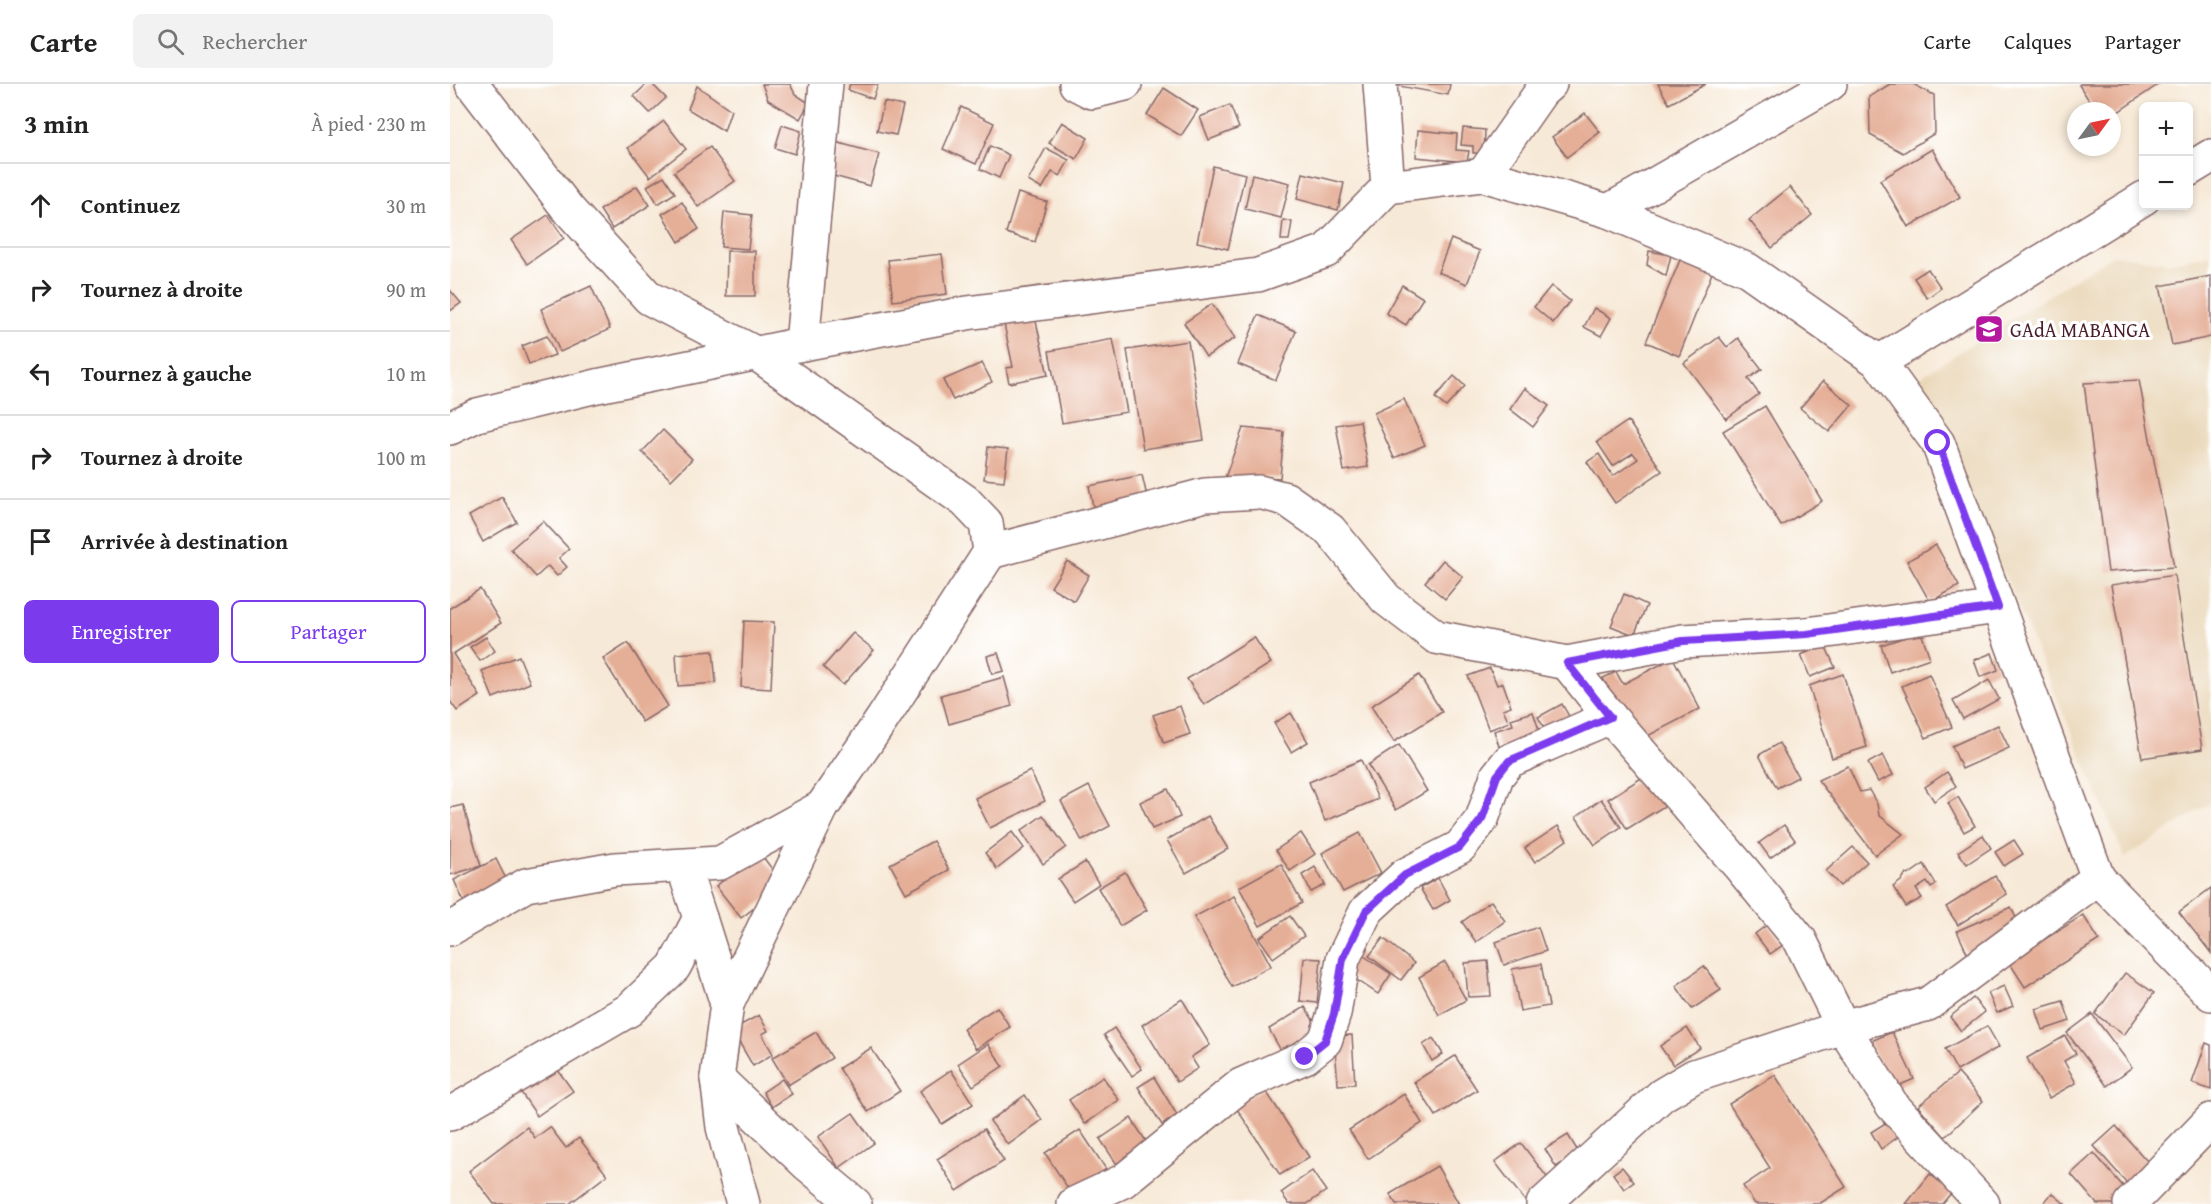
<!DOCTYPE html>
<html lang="fr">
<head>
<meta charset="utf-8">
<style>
  body { margin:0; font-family:"Gentium Book Plus",serif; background:#f2f2f2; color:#222 }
  .controls { position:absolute; right:18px; top:18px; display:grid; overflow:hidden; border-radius:9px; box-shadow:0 3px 9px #0003 }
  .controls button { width:54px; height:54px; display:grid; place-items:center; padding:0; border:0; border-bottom:2px solid #e0e0e0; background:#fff; color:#222; font:30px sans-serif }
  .compass { position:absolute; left:1617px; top:18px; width:54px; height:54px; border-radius:50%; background:#fff; box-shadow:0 3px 9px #0003; rotate:57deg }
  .stop { position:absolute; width:18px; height:18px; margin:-14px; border:4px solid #7c3aed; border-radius:50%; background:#fff }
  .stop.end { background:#7c3aed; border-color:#fff; box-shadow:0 2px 6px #0008 }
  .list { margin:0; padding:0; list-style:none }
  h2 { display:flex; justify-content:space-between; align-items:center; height:78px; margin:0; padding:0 24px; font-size:26px }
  h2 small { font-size:20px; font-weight:400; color:#767676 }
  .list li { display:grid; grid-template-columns:39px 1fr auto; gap:18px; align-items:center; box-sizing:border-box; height:84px; padding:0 24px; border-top:2px solid #e0e0e0 }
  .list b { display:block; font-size:22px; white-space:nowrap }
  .list em { font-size:20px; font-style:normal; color:#767676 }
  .actions { display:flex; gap:12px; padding:18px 24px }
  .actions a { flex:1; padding:14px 0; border:2px solid #7c3aed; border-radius:9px; text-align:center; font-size:21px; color:#7c3aed }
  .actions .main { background:#7c3aed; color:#fff }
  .icon { flex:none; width:33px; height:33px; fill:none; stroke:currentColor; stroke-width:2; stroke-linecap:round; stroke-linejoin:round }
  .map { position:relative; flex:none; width:1761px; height:1120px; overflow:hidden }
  header { display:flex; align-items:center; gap:36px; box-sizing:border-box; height:84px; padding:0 30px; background:#fff; border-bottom:2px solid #e0e0e0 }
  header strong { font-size:28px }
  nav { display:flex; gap:33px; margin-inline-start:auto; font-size:21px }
  .search { width:420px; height:54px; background:#f2f2f2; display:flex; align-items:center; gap:15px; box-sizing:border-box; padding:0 21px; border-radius:9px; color:#767676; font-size:22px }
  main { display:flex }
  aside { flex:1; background:#fff }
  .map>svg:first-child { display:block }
  .built { fill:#ead8ba }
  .building { fill:#e5ae96 }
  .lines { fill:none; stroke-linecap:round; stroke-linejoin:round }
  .minor-casing { stroke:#876667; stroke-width:36 }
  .minor { stroke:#fff; stroke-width:33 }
  .route { stroke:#7c3aed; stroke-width:8 }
  .labels { text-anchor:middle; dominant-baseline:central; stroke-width:6; stroke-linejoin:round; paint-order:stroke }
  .poi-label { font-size:20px; fill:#4a1f2b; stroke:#fff; text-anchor:start }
</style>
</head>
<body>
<header>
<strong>Carte</strong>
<div class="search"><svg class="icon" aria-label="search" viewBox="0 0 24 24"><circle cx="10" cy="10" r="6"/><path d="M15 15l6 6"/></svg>Rechercher</div>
<nav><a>Carte</a><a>Calques</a><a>Partager</a></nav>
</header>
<main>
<aside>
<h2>3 min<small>À pied · 230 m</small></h2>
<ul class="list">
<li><svg class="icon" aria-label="ahead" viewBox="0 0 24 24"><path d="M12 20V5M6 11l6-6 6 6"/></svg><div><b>Continuez</b></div><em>30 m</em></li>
<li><svg class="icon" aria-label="right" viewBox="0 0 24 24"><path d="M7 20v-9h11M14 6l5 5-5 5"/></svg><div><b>Tournez à droite</b></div><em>90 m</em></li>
<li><svg class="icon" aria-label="left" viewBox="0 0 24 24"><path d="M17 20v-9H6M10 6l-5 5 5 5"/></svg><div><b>Tournez à gauche</b></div><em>10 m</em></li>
<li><svg class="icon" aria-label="right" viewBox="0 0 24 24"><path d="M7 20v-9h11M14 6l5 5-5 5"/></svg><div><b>Tournez à droite</b></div><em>100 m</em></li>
<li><svg class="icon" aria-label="arrive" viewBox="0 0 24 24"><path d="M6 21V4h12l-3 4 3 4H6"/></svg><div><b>Arrivée à destination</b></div></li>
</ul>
<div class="actions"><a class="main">Enregistrer</a><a>Partager</a></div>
</aside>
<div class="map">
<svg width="1761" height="1120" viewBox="0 0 1761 1120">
  <rect width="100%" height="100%" fill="#fff"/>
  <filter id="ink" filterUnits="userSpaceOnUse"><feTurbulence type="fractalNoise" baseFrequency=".0167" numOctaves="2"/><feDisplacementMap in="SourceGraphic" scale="12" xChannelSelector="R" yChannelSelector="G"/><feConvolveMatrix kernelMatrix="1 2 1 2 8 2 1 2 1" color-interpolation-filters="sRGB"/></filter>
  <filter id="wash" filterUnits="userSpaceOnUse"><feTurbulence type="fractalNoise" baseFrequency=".008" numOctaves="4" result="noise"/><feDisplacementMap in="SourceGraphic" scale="24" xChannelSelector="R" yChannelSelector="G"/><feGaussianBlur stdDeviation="1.35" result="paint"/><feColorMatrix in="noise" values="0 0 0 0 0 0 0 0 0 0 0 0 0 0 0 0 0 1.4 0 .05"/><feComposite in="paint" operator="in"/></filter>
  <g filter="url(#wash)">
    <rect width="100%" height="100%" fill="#f7e9d7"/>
    <path class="built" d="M1761 170V718L1675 774 1470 293 1663 171 1719 179Z"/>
    <g id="blocks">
      <g class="building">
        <path d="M197 0H202L216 14 200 29 184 12Z"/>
        <path d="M312 0H340L345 10 359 19 350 35 318 16Z"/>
        <path d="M400 0H428L423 15 398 6Z"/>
        <path d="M949 0H1000L998 11 949 2Z"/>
        <path d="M1208 0H1256L1219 20Z"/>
        <path d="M1440 0H1463L1484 11 1485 49 1453 69 1420 51 1419 13Z"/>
        <path d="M1630 0H1709L1662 32V27H1646L1629 1Z"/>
        <path d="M247 2 281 26 274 47 238 25Z"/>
        <path d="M714 4 748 26 731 52 697 31Z"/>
        <path d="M434 18 453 22 446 51 427 47Z"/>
        <path d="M780 21 789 44 759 56 750 33Z"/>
        <path d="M511 23 544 39 526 80 493 65Z"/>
        <path d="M1135 29 1150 48 1117 73 1102 53Z"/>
        <path d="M214 37 236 65 200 93 178 64Z"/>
        <path d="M612 38 638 54 626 75 599 59Z"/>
        <path d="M332 41 351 47 345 70 325 64Z"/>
        <path d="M1013 44 1035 46 1034 69H1023V62L1011 61Z"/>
        <path d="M968 46 1007 50 1006 66 1019 67 1017 78 966 73Z"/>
        <path d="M389 59 429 70 420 102 380 91Z"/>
        <path d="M540 62 559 71 549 94 530 85Z"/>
        <path d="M260 63 285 97 248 123 224 88Z"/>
        <path d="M596 64 619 76 610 92 602 88 592 105 578 97Z"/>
        <path d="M1482 65 1510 113 1458 143 1430 96Z"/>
        <path d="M763 82 795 90 778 165 747 158Z"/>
        <path d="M853 89 894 99 888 126 847 115Z"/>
        <path d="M802 90 840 99 831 134 795 125Z"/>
        <path d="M214 92 225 109 208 120 197 102Z"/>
        <path d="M187 102 200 121 162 145 150 126Z"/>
        <path d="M1340 103 1362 131 1322 164 1299 136Z"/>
        <path d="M568 109 597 118 585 158 556 149Z"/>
        <path d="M232 118 249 145 229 158 212 130Z"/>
        <path d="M274 128 302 131 298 165 271 163Z"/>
        <path d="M98 131 114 154 77 180 61 156Z"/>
        <path d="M833 136 842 138 839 156H831Z"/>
        <path d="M1001 155 1030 167 1017 200 988 188Z"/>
        <path d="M277 167H305V212H276Z"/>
        <path d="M1199 167 1221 171 1216 192 1197 181Z"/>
        <path d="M492 170 497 210 443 217 438 176Z"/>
        <path d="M1232 171 1264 184 1229 272 1196 258Z"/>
        <path d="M1478 185 1491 204 1477 214 1464 194Z"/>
        <path d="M1761 192V253L1722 261 1710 202Z"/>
        <path d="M952 201 973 214 956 241 936 229Z"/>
        <path d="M141 202 160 245 110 268 91 225Z"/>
        <path d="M1101 202 1120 217 1103 239 1084 223Z"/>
        <path d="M0 206 11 219 0 227Z"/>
        <path d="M762 220 785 254 756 273 734 239Z"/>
        <path d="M1144 224 1161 234 1151 252 1134 243Z"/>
        <path d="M808 231 846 247 826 296 788 280Z"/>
        <path d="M585 233 598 291 559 299 556 284 563 283 554 240Z"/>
        <path d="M97 252 105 271 79 280 72 262Z"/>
        <path d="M1269 253 1277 263 1288 254 1312 285 1298 295 1309 310 1276 335 1234 279Z"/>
        <path d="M663 255 677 328 612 339 599 267Z"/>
        <path d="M738 257 754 356 693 365 677 266Z"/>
        <path d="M532 279 542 298 503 316 493 296Z"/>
        <path d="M1004 292 1015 302 996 323 985 314Z"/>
        <path d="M1689 296 1724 483 1658 488 1634 299Z"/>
        <path d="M1373 297 1402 321 1379 348 1350 324Z"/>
        <path d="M1075 304 1099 322 1083 343 1060 325Z"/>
        <path d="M954 315 975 361 944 374 924 329Z"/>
        <path d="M1315 322 1372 417 1331 442 1273 347Z"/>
        <path d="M910 337 918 383 894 387 886 341Z"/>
        <path d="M1178 337 1212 387 1165 419 1137 378 1149 370 1163 392 1188 375 1183 369 1163 382 1147 358Z"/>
        <path d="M793 344 834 348 830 394 799 392 794 406 773 399Z"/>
        <path d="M213 346 242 375 221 396 192 368Z"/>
        <path d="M538 363 558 365 554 397 534 395Z"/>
        <path d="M692 391 699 421 645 432 639 402Z"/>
        <path d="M52 413 67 438 33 458 19 432Z"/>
        <path d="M93 437 119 465 109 474 117 483 107 492 98 482 86 493 61 465Z"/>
        <path d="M1486 461 1509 502 1480 518 1457 477Z"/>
        <path d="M993 476 1013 493 995 515 975 498Z"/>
        <path d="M617 477 639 491 624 517 601 503Z"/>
        <path d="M1724 491 1752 665 1692 674 1661 501Z"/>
        <path d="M30 505 51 539 3 570 30 612 7 627 0 617V524Z"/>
        <path d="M1174 510 1197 521 1184 551 1161 542Z"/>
        <path d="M294 537 324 538 321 605 291 603Z"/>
        <path d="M1471 548 1480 574 1440 588 1431 561Z"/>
        <path d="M403 549 424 566 393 601 373 583Z"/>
        <path d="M36 553 45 567 30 577 20 563Z"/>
        <path d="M804 553 821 579 754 621 737 595Z"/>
        <path d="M178 559 218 622 192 638 153 575Z"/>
        <path d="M1375 561 1385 583 1360 593 1351 571Z"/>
        <path d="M263 567 266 599 228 602 226 570Z"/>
        <path d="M548 569 554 587 542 590 537 572Z"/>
        <path d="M1542 569 1548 586 1530 593 1524 576Z"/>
        <path d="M69 572 80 599 43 614 32 587Z"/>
        <path d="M1223 574 1250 625 1186 658 1153 594 1166 588 1173 600Z"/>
        <path d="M1040 584 1047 601 1053 599 1061 622 1053 625 1059 638 1039 646 1018 592Z"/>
        <path d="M1393 590 1417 663 1382 674 1359 602Z"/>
        <path d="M1479 590 1502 643 1476 654 1452 602Z"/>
        <path d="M969 591 992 628 944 658 921 622Z"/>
        <path d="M554 593 562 622 499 640 491 611Z"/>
        <path d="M1539 596 1549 615 1513 635 1503 617Z"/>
        <path d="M1112 620 1124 641 1100 654 1088 633Z"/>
        <path d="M730 622 740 650 714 659 703 631Z"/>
        <path d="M1083 628 1092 655 1051 668 1044 647 1063 641 1061 635Z"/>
        <path d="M841 629 858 658 841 668 824 639Z"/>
        <path d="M1548 641 1559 664 1512 685 1502 662Z"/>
        <path d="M1329 659 1348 693 1327 704 1309 671Z"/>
        <path d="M949 661 977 707 946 726 918 681Z"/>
        <path d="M1433 671 1443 691 1428 698 1418 679Z"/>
        <path d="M911 676 928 715 875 737 859 698Z"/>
        <path d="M1398 682 1410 708 1419 706 1427 720 1429 731 1453 750 1425 771 1368 696Z"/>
        <path d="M580 687 595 717 540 744 525 714Z"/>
        <path d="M1497 688 1506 702 1484 717 1475 703Z"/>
        <path d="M1196 691 1216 721 1177 745 1158 715Z"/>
        <path d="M639 702 660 742 632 757 611 717Z"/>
        <path d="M718 705 730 733 702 745 690 718Z"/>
        <path d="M1508 713 1525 742 1514 748 1498 719Z"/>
        <path d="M1151 715 1171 743 1145 761 1126 733Z"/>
        <path d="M13 721 31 782 0 791V724Z"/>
        <path d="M593 731 616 763 593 780 571 747Z"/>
        <path d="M758 732 778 765 736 789 717 756Z"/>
        <path d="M1334 741 1345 756 1320 774 1309 759Z"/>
        <path d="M1108 742 1117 756 1085 778 1075 764Z"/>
        <path d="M562 748 574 764 547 785 535 769Z"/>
        <path d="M851 749 865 770 840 787 826 766Z"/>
        <path d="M910 749 931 789 893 808 872 769Z"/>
        <path d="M1533 751 1541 764 1517 780 1508 768Z"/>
        <path d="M1564 756 1573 770 1554 782 1545 768Z"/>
        <path d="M483 757 499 786 456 809 440 780Z"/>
        <path d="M1403 763 1417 778 1390 802 1376 787Z"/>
        <path d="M310 769 334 801 291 834 266 802Z"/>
        <path d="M46 775 57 797 14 818 4 796Z"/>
        <path d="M635 778 649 800 623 817 608 795Z"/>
        <path d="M831 780 852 819 810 842 789 803Z"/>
        <path d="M1474 780 1486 800 1481 804 1477 798 1466 805 1472 814 1456 823 1443 803 1451 797 1456 789 1458 791Z"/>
        <path d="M865 783 875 801 861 808 852 791Z"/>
        <path d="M675 788 697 826 670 842 648 804Z"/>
        <path d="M1545 792 1557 810 1508 841 1496 823Z"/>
        <path d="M988 794 1000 816 983 826 970 804Z"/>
        <path d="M1761 804V869L1729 828Z"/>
        <path d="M784 812 821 882 782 903 744 833Z"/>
        <path d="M1041 817 1055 837 1026 858 1012 838Z"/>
        <path d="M1561 823 1572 847 1518 871 1507 847Z"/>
        <path d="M1633 831 1649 856 1575 903 1559 878Z"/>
        <path d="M840 832 854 852 823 874 809 854Z"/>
        <path d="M1318 840 1333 861 1320 870 1305 850Z"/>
        <path d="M1088 843 1096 867 1054 881 1046 858Z"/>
        <path d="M933 854 964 879 951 896 919 872Z"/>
        <path d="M908 868 941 890 928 910 895 888Z"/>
        <path d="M854 874 871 875 867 919 850 917Z"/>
        <path d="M1038 877 1041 912 1018 913 1015 879Z"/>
        <path d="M995 878 1016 916 989 931 969 893Z"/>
        <path d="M1091 880 1099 922 1070 927 1062 885Z"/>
        <path d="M1254 882 1271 906 1242 925 1226 902Z"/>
        <path d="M1675 889 1704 909 1674 951 1645 930Z"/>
        <path d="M1554 902 1563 922 1547 929 1538 909Z"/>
        <path d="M1523 914 1535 928 1511 947 1500 933Z"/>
        <path d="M732 915 760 961 741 973 748 984 727 998 692 941Z"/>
        <path d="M1613 917 1620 937 1593 946 1586 925Z"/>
        <path d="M547 923 560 943 526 965 513 945Z"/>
        <path d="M855 923 873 952 835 974 819 945Z"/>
        <path d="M1642 930 1682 983 1657 1002 1617 949Z"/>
        <path d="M309 931 318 947 312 950 323 970 303 982 282 946Z"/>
        <path d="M1537 942 1549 963 1507 987 1495 965Z"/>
        <path d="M664 944 692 985 682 992 654 951Z"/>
        <path d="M1237 944 1250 964 1223 981 1210 962Z"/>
        <path d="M366 948 382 974 338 1001 322 974Z"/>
        <path d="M1442 948 1464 995 1441 1005 1419 958Z"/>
        <path d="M902 951 905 1000 888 1001 884 952Z"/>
        <path d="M1615 952 1626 970 1614 977 1626 999 1599 1014 1577 974Z"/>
        <path d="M983 954 993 970 982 977 973 961Z"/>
        <path d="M1756 959 1761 961V1006L1742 999Z"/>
        <path d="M538 960 553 982 523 1002 508 980Z"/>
        <path d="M421 964 450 1007 418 1028 389 984Z"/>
        <path d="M1005 972 1027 1006 986 1032 964 998Z"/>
        <path d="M105 982 123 1007 87 1032 70 1007Z"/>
        <path d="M501 986 523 1020 492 1040 470 1007Z"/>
        <path d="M1508 989 1533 1017 1495 1053 1468 1022Z"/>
        <path d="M1325 991 1396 1103 1369 1120H1305L1293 1102 1320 1084 1279 1020Z"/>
        <path d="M653 993 669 1016 635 1040 619 1016Z"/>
        <path d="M704 993 727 1031 712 1041 688 1003Z"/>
        <path d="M332 995 342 1010 322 1023 313 1008Z"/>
        <path d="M814 1004 859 1073 830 1091 785 1022Z"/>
        <path d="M954 1010 972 1039 918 1075 899 1046Z"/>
        <path d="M575 1011 592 1036 558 1061 540 1037Z"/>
        <path d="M403 1029 424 1059 389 1084 368 1053Z"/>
        <path d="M1445 1033 1455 1048 1431 1065 1421 1048Z"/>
        <path d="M681 1034 703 1068 672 1088 650 1055Z"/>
        <path d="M1666 1042 1705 1086 1683 1106 1644 1062Z"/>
        <path d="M77 1043 85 1054 100 1043 116 1064 129 1054 157 1091 119 1120H44L19 1087Z"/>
        <path d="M534 1045 554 1077 507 1107 487 1075Z"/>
        <path d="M630 1046 656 1085 621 1109 595 1069Z"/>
        <path d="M1118 1051 1129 1069 1106 1083 1095 1065Z"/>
        <path d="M1071 1059 1100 1097 1075 1117 1045 1078Z"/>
        <path d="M1644 1069 1678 1108 1665 1120H1647L1621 1090Z"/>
        <path d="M987 1082 1009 1120H946L940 1110Z"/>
        <path d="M1172 1083 1184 1098 1174 1105 1163 1090Z"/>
        <path d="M862 1087 876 1107 857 1120H839L831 1109Z"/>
        <path d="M1480 1090 1502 1108 1492 1120H1456Z"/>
        <path d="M1602 1109 1615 1120H1593Z"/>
      </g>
    </g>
  </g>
  <g filter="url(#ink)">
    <use href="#blocks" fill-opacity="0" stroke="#876667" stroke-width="1.5"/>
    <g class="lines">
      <g class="minor-casing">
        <g id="minor">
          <path d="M626 0 642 8 675 0"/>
          <path d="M1738 86 1761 72"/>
          <path d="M1033 91 1091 8 1100 0"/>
          <path d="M938 103 1033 91 1158 127 1298 186 1429 278 1488 359 1648 794 1761 910"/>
          <path d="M1158 127 1380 0"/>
          <path d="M352 260 376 0"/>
          <path d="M1429 278 1694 114"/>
          <path d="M0 344 27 331 147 302 352 260 517 229 808 191 876 167 938 103 930 0"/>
          <path d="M540 468 755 411 809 408 836 415 880 446 936 515 986 553 1117 579 1233 557 1357 550 1548 523"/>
          <path d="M1117 579 1160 633 1291 784 1350 856 1393 943 1442 1021 1533 1120"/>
          <path d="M250 834 277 920"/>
          <path d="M0 845 76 801 165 785 270 779 372 723 433 634 540 468 536 439 515 417 307 270 199 214 118 125 22 0"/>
          <path d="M267 994 357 1080 405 1120"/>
          <path d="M0 1030 179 926 224 883 250 834 233 782"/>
          <path d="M293 1120 273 1043 267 994 277 920 372 723"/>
          <path d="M624 1120 673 1097 791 1001 855 973 875 957 884 930 893 875 916 827 955 791 1010 763 1032 735 1047 692 1059 677 1160 633"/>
          <path d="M1093 1120 1212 1011 1244 992 1393 943 1478 920 1648 794"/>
          <path d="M1680 1120 1761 1036"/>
        </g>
      </g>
      <use href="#minor" class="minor"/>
    </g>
  </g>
  <g class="lines" filter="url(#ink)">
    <path class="route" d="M855 973 875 957 884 930 893 875 916 827 955 791 1010 763 1032 735 1047 692 1059 677 1160 633 1117 579 1233 557 1357 550 1548 523 1488 359"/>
  </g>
  <defs>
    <g id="school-square" transform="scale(1.5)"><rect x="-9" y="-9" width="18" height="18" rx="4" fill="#b5179e" stroke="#fff"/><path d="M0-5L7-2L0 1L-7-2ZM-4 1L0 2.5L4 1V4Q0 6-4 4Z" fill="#fff"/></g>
  </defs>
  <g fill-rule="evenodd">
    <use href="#school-square" x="1539" y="245"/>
  </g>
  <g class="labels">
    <g class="poi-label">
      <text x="1560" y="245">GAdA MABANGA</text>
    </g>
  </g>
</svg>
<div class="controls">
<button>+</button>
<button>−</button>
</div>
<svg class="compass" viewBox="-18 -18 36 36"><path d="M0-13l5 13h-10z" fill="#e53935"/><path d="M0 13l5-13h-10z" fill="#767676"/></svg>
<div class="stop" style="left:1488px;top:359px"></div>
<div class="stop end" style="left:855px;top:973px"></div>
</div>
</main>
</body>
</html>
